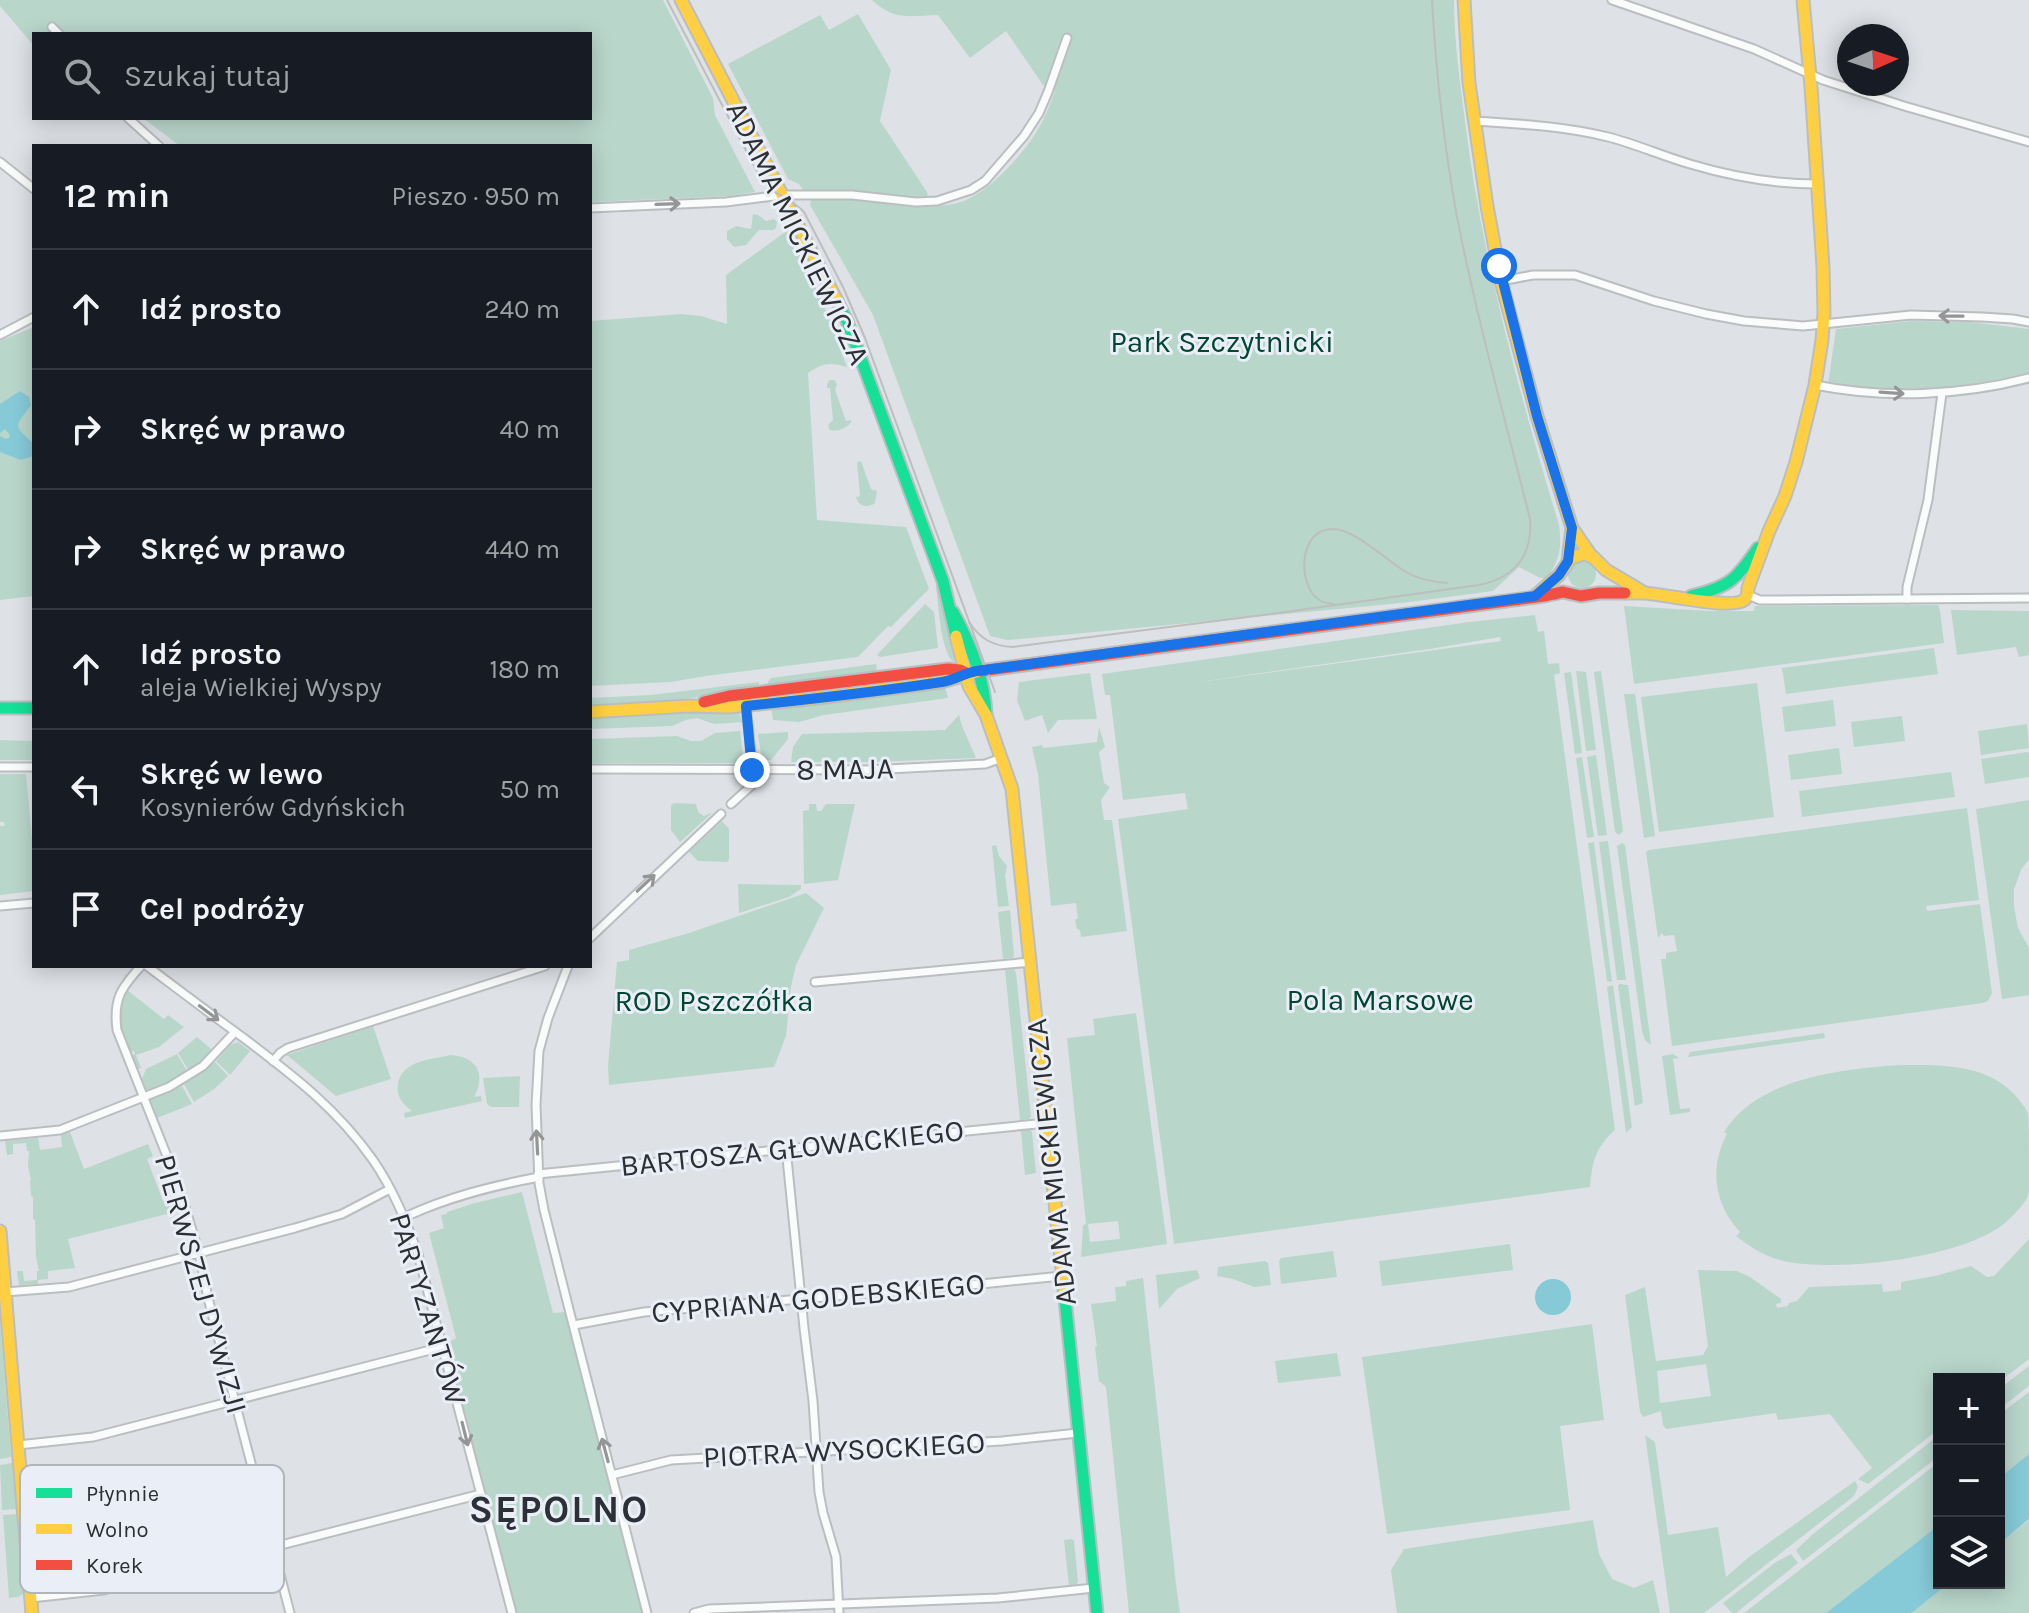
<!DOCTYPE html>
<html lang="pl">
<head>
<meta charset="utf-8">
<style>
  body { margin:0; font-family:Karla,sans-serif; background:#20242c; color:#f1f3f6 }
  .controls { position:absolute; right:24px; bottom:24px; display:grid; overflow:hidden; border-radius:0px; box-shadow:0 4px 20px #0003 }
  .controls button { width:72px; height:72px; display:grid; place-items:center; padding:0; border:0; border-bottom:2px solid #363941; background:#171b24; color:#f1f3f6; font:40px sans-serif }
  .compass { position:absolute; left:1837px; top:24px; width:72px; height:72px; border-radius:50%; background:#171b24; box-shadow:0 4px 20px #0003; rotate:87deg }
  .stop { position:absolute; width:24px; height:24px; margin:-18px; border:6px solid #1a73e8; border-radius:50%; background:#fff }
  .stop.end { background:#1a73e8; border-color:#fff; box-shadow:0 2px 8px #0008 }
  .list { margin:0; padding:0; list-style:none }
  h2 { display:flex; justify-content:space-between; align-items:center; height:104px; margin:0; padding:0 32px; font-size:34px }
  h2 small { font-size:26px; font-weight:400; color:#9ea1a6 }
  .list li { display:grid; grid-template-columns:52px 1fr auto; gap:24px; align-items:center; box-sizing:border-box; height:120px; padding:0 32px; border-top:2px solid #363941 }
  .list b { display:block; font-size:30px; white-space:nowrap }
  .list p { margin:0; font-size:26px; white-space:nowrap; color:#9ea1a6 }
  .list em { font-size:26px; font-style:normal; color:#9ea1a6 }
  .icon { flex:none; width:44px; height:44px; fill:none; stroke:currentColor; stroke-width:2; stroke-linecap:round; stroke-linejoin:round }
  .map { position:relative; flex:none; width:2029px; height:1613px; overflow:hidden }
  .search { position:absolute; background:#171b24; box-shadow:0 4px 20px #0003; left:32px; top:32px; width:560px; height:88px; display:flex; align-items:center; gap:20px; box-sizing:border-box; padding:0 28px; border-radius:0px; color:#9ea1a6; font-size:30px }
  .panel { position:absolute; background:#171b24; box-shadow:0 4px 20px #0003; left:32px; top:144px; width:560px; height:824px; border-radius:0px }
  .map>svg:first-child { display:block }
  .green { fill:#b9d6cb; fill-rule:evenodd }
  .water { fill:#86cad8 }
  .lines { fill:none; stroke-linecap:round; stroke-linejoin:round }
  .street-casing { stroke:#bbbec1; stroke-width:11 }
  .fast-casing { stroke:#bbbec1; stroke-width:15 }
  .slow-casing { stroke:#bbbec1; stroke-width:15 }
  .jam-casing { stroke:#bbbec1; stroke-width:15 }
  .street { stroke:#fafbfb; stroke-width:7 }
  .fast { stroke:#16e098; stroke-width:11 }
  .slow { stroke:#ffcf43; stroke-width:11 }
  .jam { stroke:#f24e42; stroke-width:11 }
  .tram { stroke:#bebebf; stroke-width:2 }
  .oneway { stroke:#949596 }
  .route { stroke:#1a73e8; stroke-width:10 }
  .labels { text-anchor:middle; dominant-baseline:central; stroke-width:6; stroke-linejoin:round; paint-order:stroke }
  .street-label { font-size:30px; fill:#2d2f32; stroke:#e9eef7 }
  .park-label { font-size:30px; fill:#004630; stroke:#e9eef7 }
  .district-label { font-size:38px; font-weight:bold; letter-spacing:2px; fill:#2c3037; stroke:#e9eef7 }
  .key { fill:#e9eef7; stroke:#b1b5bc; stroke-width:2 }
  .key-label { font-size:22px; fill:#2d2f32 }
</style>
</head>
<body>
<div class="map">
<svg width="2029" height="1613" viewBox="0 0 2029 1613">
  <rect width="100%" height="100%" fill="#dee2e6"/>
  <g class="green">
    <path d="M0 0H663L713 98 715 115 755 192 731 196 590 202V146H180L143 118H590V34H34V46L0 6Z"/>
    <path d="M872 0H1454C1454 41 1460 81 1465 121 1482 259 1519 392 1559 525 1562 545 1560 562 1546 578H1540L1519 567 1493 591 1402 603 1020 639 1007 640 990 636 873 315 810 205 811 200 799 184 788 179 728 64 820 15 829 30 858 14 891 70 880 121 927 192 930 207C941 205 955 205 966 200 994 188 1030 147 1043 120 1048 111 1051 101 1055 91L1043 85 1006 31 970 58 938 15C910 16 894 21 872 0Z"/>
    <path d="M753 214 758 215 766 221 774 219 777 222 776 228 773 230H759L746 245 734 247 727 239V231L736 226 751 229Z"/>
    <path d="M788 227 823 303 847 367C829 362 823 363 808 373L817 520 906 527 929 589 891 627 888 626 858 657 706 676 671 682 590 686V321L681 314 701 316 727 324 726 275 785 232Z"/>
    <path d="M1912 321 1969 322 2029 329V374L1952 388 1884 389 1828 384 1836 329Z"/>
    <path d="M34 327V596L0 600V341Z"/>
    <path d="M830 380H834L837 384 835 390 846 421 851 420V422C848 428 837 432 830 430L828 425 833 420 830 388H827V384Z"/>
    <path d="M861 461 871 489 877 491 875 503C867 509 858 506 856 497L860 496 857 462Z"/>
    <circle cx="1582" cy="574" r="14"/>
    <path d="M939 582 956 659 953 662C940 648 939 607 936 587Z"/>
    <path d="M925 604 934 612 938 648 880 657 877 655Z"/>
    <path d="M1938 605 1940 610 1944 643 1634 684 1624 606 1710 611H1754L1755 606Z"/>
    <path d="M1951 610 2029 611V655L2019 657 2016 647 1957 655Z"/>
    <path d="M1535 615 1538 632 1544 631 1548 664 1559 663 1560 673 1554 675 1615 1130C1595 1148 1592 1162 1590 1187L1174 1244 1118 819 1188 809 1185 793 1123 800 1110 695H1105L1102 674 1469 622ZM1500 637 1501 641 1185 684 1430 649Z"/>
    <path d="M1934 648 1938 674 1786 694 1782 668Z"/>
    <path d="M876 664 877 670 861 675 769 687 768 682 771 678Z"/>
    <path d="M1576 671 1586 672 1596 750 1586 751Z"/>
    <path d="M1601 671 1623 831 1619 835 1615 832 1594 672Z"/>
    <path d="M1571 672 1582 753 1575 754 1564 673Z"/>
    <path d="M1090 673 1097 719 1058 720 1048 733 1042 715 1025 721 1017 700 1019 682Z"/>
    <path d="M759 682V689L631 706H590V698L651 695Z"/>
    <path d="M1757 683 1774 817 1659 832 1641 697Z"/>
    <path d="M945 687 948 698 824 715 799 722 773 720 771 707 818 704Z"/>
    <path d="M1624 694H1635L1655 836 1644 838Z"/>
    <path d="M1833 700 1836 726 1785 732 1782 707Z"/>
    <path d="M732 711 739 713 743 722 714 724 697 718 686 720 672 726 590 729V717Z"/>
    <path d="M959 715 962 726 976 758 871 762H791L793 747 802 734 945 730Z"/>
    <path d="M1902 716 1905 741 1854 747 1851 722Z"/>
    <path d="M2027 724 2029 748 1981 755 1978 731Z"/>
    <path d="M1099 727 1105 747 1099 752 1104 783 1110 787 1101 800 1104 820H1112L1127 931 1081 937 1080 930 1077 929 1075 920 1078 918 1076 903 1051 906 1038 774 1032 747 1042 745 1043 748 1097 742Z"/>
    <path d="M740 731 744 763H590V739L677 736 691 741H701L715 733Z"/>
    <path d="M788 732V739L771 760H762L758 734Z"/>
    <path d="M0 740 34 741V760H0Z"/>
    <path d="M1839 748 1842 774 1791 780 1788 755Z"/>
    <path d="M2027 752 2029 753V777L1985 784 1981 759Z"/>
    <path d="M1596 755 1607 835 1598 836 1587 757Z"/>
    <path d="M1582 757 1594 837 1587 838 1576 758Z"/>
    <path d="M1951 772 1955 797 1802 817 1799 791Z"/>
    <path d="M0 774H26L34 861V891L0 895V826H5L4 822H0Z"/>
    <path d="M2029 800V859L2021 870 2014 889V907L2018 928 2029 948V995L2002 999 1976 809Z"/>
    <path d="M674 803 696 804 698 812 704 816 713 812 680 842 671 830V805Z"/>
    <path d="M809 804H816L817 811H821L826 804H855L838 880 804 884 803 811 809 810Z"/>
    <path d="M1967 808 1979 900 1926 906 1927 911 1980 904 1992 993 1988 1001 1983 1003 1672 1046 1661 959H1666V953L1677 951 1674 935 1664 936 1662 933 1658 938 1646 852 1649 850Z"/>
    <path d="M722 821 729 829V860L727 862 698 861 689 852Z"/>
    <path d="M1608 841 1626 979V980H1617L1599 842Z"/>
    <path d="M1594 842 1612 982 1607 981 1588 843Z"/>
    <path d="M1622 843 1625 845 1651 1045 1645 1040 1642 1031 1617 846Z"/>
    <path d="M996 845 999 856 1007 866 1005 875 1009 906 998 907 992 846Z"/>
    <path d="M738 884 801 885V889L789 897 739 913Z"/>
    <path d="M806 893 824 908 796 965 791 986 786 1036 774 1067 609 1085 608 1066 617 962 629 960V950L689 933Z"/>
    <path d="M1010 910 1014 956 1013 958 1003 959 998 912Z"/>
    <path d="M1014 969 1016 973 1031 1117 1029 1119 1020 1120 1005 970Z"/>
    <path d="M1619 984 1628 985 1643 1103 1635 1106 1618 986Z"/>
    <path d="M1613 985 1632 1127 1626 1133 1607 987Z"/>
    <path d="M127 990 164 1019 168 1015 184 1027 159 1047 136 1055 141 1068 135 1071 129 1057 135 1054 134 1051 128 1053C119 1032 114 1011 127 990Z"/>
    <path d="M1136 1013 1167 1244 1081 1257 1083 1225 1086 1224 1067 1038 1095 1035 1093 1019ZM1118 1221 1120 1239 1090 1242 1088 1224Z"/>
    <path d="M373 1026 391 1079 336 1096 287 1055Z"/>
    <path d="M1824 1033 1825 1038 1688 1057 1690 1052Z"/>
    <path d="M197 1037 212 1050 202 1061 189 1071 178 1053Z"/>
    <path d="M238 1042 250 1051 230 1075 216 1061 230 1045Z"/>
    <path d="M177 1054 187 1071 173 1080 147 1091 142 1079 146 1069Z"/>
    <path d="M1673 1054 1679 1058 1673 1059 1680 1109 1690 1108V1112L1670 1115 1662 1056Z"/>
    <path d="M450 1055C476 1056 487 1074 474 1097L481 1096 482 1101 405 1118 404 1113 412 1111C403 1104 396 1097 398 1084 402 1060 431 1060 450 1055Z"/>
    <path d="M215 1062 228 1076 212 1091 209 1087 211 1091 194 1102 184 1084Z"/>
    <path d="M1900 1065C1939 1065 1985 1063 2014 1094 2019 1100 2025 1106 2028 1114 2029 1125 2029 1143 2029 1156 2029 1167 2029 1182 2029 1192 2027 1202 2014 1215 2007 1221 1968 1258 1836 1273 1784 1261 1766 1257 1751 1248 1736 1236L1740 1232C1714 1204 1709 1168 1727 1134L1724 1132C1757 1078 1842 1069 1900 1065Z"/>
    <path d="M520 1076 519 1107H491L487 1104 483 1078Z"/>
    <path d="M182 1086 192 1104 157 1118 152 1105 148 1101Z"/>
    <path d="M1030 1130 1032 1132 1036 1173 1025 1175 1021 1131Z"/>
    <path d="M70 1132 84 1169 148 1144 153 1156 147 1159 163 1201 170 1200 175 1212 68 1239 75 1268 48 1271V1279L38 1280V1284L19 1285 17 1271H23L24 1281 37 1280V1271H39L36 1257 35 1220 33 1219V1197L31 1196 30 1181 31 1180 28 1166 29 1151H27L26 1143 13 1144V1154L7 1155 5 1141 38 1138 40 1150 62 1147 61 1135Z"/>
    <path d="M522 1192 553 1313 566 1312 643 1613H515L446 1344 456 1338 429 1233 444 1228 441 1215 447 1214V1212L475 1203Z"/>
    <path d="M2029 1239V1359L1999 1382V1379H1939V1429L1868 1484 1858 1479 1872 1468 1830 1414 1778 1420 1776 1413 1666 1429 1663 1425 1661 1411 1643 1417 1640 1412 1625 1295 1645 1287 1656 1361 1703 1355 1708 1346 1698 1270 1737 1271 1750 1277 1781 1299V1303L1776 1304 1777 1308 1788 1306 1789 1303 1797 1301 1809 1287 1882 1284 1883 1292 1901 1290V1282L1935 1276 1971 1266 1987 1277 1994 1276ZM1706 1364 1711 1396 1660 1403 1657 1371Z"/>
    <path d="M1510 1244 1513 1270 1382 1286 1379 1261Z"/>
    <path d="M1333 1251 1337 1277 1281 1284 1279 1261 1281 1258Z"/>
    <path d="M1265 1261 1268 1263 1271 1285 1254 1287 1233 1279 1217 1276 1218 1267Z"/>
    <path d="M1197 1270 1200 1278 1177 1289 1159 1309 1156 1275Z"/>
    <path d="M1143 1278 1176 1584 1180 1613H1129L1106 1387 1099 1381 1095 1347 1097 1346 1091 1304 1116 1301 1115 1287 1126 1286V1281Z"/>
    <path d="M0 1320 11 1457 0 1459Z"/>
    <path d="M1592 1324 1604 1420 1560 1426 1570 1510 1387 1534 1362 1357Z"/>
    <path d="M1337 1353 1341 1376 1278 1383 1275 1361Z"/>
    <path d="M2029 1366V1386L1999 1409V1389Z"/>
    <path d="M2029 1392V1454L1999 1478V1415Z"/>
    <path d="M1645 1435 1655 1442 1668 1535 1718 1527 1726 1577 1749 1557 1855 1481 1858 1487 1854 1496 1704 1613H1670Z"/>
    <path d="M1939 1435V1456L1803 1561 1796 1550 1813 1534Z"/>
    <path d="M1939 1462V1525L1826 1613H1744Z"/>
    <path d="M12 1463 17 1509 2 1510 0 1465Z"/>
    <path d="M17 1514 23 1594 18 1597 9 1598 3 1515Z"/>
    <path d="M1593 1520 1599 1554 1612 1579 1634 1588 1653 1580 1660 1613H1397L1391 1570 1404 1549Z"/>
    <path d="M2029 1520V1613H1911L1949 1583H1999V1544Z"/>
    <path d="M1072 1539 1074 1541 1078 1582 1076 1585 1069 1586 1064 1540Z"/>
    <path d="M1791 1554 1798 1563 1736 1613H1732L1723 1603 1776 1562Z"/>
  </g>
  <g class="water">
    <path d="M20 391 29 397 31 405C14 428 13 424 34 444L33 456 21 460 0 452V436L6 439 9 438 10 435 5 429 0 433V404Z"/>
    <circle cx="1553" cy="1297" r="18"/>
    <path d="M2029 1454V1519L1999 1544V1478Z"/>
    <path d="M1939 1525V1583H1949L1914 1611 1911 1613H1826Z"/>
  </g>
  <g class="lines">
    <g class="street-casing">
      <g id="street">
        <path d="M1612 0 1754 49 1823 80 1904 106 2029 142"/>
        <path d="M52 27 59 34"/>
        <path d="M128 118 159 146"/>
        <path d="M1474 121C1520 124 1564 126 1608 137 1636 144 1662 156 1690 164 1730 176 1774 184 1817 184"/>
        <path d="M0 162 34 189"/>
        <path d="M590 208 726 202 783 195H852L916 202 937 201 971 190 985 181 1024 136 1039 113 1048 92 1067 38"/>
        <path d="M1501 281 1533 275H1575L1654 301 1706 314 1744 321 1803 326 1911 315 1982 317 2013 319 2029 322"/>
        <path d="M0 335 34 317"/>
        <path d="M1815 385C1885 399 1960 396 2029 378"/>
        <path d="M1748 595 1760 600H1773L2029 598"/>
        <path d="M1907 599V587L1928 500 1942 393"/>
        <path d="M0 767H34"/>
        <path d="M590 769 869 770 985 764 1002 758"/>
        <path d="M731 804 752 785 754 781 746 706"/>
        <path d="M0 906 34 903"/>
        <path d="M590 938 721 814"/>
        <path d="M141 966C121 988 113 999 117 1030L178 1184 199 1253 208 1298 290 1613"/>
        <path d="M147 966C179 990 212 1015 245 1039 294 1076 337 1109 373 1160 393 1189 406 1221 418 1254L512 1613"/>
        <path d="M568 966 548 1018 539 1051 536 1105 539 1183 544 1210 571 1317 647 1613"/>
        <path d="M815 982 1031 962"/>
        <path d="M273 1061 280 1053 288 1048 545 966"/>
        <path d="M0 1136 60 1130 169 1087 203 1066 235 1032"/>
        <path d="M786 1148 804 1328 813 1401 819 1492 823 1513 836 1557 839 1613"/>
        <path d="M538 1174 1047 1123"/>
        <path d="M405 1217C448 1197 492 1186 539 1177"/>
        <path d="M5 1292 69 1287 295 1228 342 1214 390 1189"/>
        <path d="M574 1325 644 1312 981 1284 1062 1276"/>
        <path d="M18 1445 93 1437 442 1347"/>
        <path d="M612 1475 671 1460 1002 1441 1078 1433"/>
        <path d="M31 1598 104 1590 481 1494"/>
        <path d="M694 1613 709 1609 998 1598 1094 1588"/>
      </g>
    </g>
    <g class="fast-casing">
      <g id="fast">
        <path d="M837 301 847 321 943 581 956 636"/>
        <path d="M1691 596C1729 587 1736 580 1758 548"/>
        <path d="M953 612C970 643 985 680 986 715"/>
        <path d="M0 708H34"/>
        <path d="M1064 1289 1097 1613"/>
      </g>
    </g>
    <g class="slow-casing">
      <g id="slow">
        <path d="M681 0 837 301"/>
        <path d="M1464 0 1469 83 1487 206 1501 281 1537 416 1572 528 1568 561"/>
        <path d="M1572 528 1592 557"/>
        <path d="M1625 593C1632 593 1638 593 1644 593 1663 594 1733 610 1744 600 1748 597 1748 592 1748 588L1769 531 1785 496 1796 462 1815 385 1822 340 1824 313 1823 267 1811 87 1803 0"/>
        <path d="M1535 596 1559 575 1571 558 1584 554 1593 557 1606 570 1643 592"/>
        <path d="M956 636 969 686 986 715 1012 789 1064 1289"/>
        <path d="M590 712 688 706 729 707 818 698 941 682 980 671"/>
        <path d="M0 1231 32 1613"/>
      </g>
    </g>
    <g class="jam-casing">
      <g id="jam">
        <path d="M980 671 1544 596 1563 592 1581 596 1599 593H1625"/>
        <path d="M704 702 729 696 948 669 960 670 966 673"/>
      </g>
    </g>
    <use href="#street" class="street"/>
    <use href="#fast" class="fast"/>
    <use href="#slow" class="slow"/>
    <use href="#jam" class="jam"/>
    <g class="tram">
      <path d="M667 0 762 181C774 195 792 199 804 212L843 287 865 338 995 692"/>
      <path d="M1333 604C1330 603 1324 603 1321 601 1298 590 1296 530 1332 529 1354 528 1387 561 1406 572 1419 580 1433 582 1447 583"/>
      <path d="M969 622C980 639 993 646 1013 647L1271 614 1479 585C1514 578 1533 556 1530 519 1505 419 1477 319 1457 217 1444 146 1436 73 1432 0"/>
    </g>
  </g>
  <defs><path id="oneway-shaft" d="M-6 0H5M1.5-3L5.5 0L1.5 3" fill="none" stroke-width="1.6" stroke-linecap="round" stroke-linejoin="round" transform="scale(2)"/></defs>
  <g class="oneway">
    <use href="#oneway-shaft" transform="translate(668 204) rotate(-2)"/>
    <use href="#oneway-shaft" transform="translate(1951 316) rotate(-179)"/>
    <use href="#oneway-shaft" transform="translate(1892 393) rotate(4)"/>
    <use href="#oneway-shaft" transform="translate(646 883) rotate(-43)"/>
    <use href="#oneway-shaft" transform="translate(209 1013) rotate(37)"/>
    <use href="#oneway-shaft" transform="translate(537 1142) rotate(-93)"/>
    <use href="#oneway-shaft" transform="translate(465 1434) rotate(76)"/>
    <use href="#oneway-shaft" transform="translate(605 1450) rotate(-105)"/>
  </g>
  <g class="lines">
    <path class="route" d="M752 770 746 706C812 699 877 692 942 682 955 680 964 673 977 671L1535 596 1559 575 1568 561 1572 528 1537 416 1499 266"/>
  </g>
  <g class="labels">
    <g class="street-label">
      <text transform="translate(798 233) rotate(64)">ADAMA MICKIEWICZA</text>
      <text transform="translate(845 769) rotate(-1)">8 MAJA</text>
      <text transform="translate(792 1148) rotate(-6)">BARTOSZA GŁOWACKIEGO</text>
      <text transform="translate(1051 1162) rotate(-96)">ADAMA MICKIEWICZA</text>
      <text transform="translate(201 1284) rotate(74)">PIERWSZEJ DYWIZJI</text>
      <text transform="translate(818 1298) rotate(-5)">CYPRIANA GODEBSKIEGO</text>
      <text transform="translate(428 1309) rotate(73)">PARTYZANTÓW</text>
      <text transform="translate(844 1450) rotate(-3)">PIOTRA WYSOCKIEGO</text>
    </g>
    <g class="park-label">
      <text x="1222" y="342">Park Szczytnicki</text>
      <text x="1380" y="1000">Pola Marsowe</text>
      <text x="714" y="1001">ROD Pszczółka</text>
    </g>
    <g class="district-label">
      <text x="559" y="1509">SĘPOLNO</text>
    </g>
  </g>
  <rect x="20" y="1465" width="264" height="128" rx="12" class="key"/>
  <rect x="36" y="1488" width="36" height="10" fill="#16e098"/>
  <rect x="36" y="1524" width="36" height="10" fill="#ffcf43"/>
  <rect x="36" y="1560" width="36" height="10" fill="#f24e42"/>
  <g class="key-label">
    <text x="86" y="1501">Płynnie</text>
    <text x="86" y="1537">Wolno</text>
    <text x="86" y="1573">Korek</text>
  </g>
</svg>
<div class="controls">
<button>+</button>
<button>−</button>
<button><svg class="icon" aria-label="layers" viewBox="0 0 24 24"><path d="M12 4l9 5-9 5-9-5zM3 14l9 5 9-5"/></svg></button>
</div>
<svg class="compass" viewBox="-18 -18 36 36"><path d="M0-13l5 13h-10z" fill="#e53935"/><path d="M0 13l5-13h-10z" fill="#9ea1a6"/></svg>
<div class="stop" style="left:1499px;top:266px"></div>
<div class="stop end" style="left:752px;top:770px"></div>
<div class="search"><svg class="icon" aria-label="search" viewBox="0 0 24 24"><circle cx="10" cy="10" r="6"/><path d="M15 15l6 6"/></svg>Szukaj tutaj</div>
<section class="panel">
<h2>12 min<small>Pieszo · 950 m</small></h2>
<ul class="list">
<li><svg class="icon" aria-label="ahead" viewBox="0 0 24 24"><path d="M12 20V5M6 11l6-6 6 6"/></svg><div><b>Idź prosto</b></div><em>240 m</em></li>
<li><svg class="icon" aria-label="right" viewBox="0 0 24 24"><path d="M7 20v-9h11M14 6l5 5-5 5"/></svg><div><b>Skręć w prawo</b></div><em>40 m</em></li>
<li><svg class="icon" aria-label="right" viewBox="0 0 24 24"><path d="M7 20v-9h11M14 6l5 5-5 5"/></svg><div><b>Skręć w prawo</b></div><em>440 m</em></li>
<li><svg class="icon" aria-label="ahead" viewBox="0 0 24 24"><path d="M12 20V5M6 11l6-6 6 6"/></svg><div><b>Idź prosto</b><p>aleja Wielkiej Wyspy</p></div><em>180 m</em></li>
<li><svg class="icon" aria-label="left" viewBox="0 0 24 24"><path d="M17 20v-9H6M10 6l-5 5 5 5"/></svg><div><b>Skręć w lewo</b><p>Kosynierów Gdyńskich</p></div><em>50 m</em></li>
<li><svg class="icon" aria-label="arrive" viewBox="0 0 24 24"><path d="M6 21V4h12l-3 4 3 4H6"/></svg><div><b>Cel podróży</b></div></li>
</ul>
</section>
</div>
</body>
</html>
